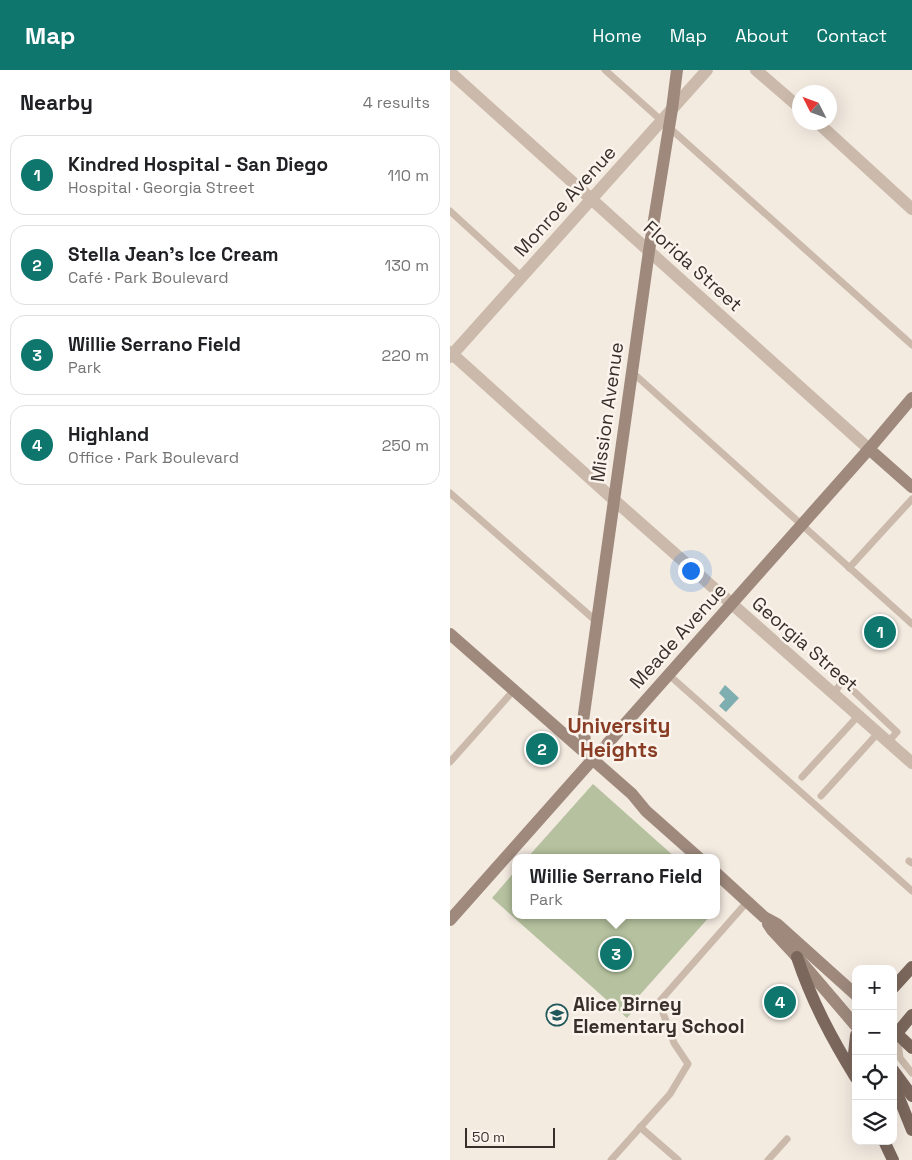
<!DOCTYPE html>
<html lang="en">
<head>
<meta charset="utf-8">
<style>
  body { margin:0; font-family:"Space Grotesk",sans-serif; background:#f2f2f2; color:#202124 }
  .controls { position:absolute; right:15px; bottom:15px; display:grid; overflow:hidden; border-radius:10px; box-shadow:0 5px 20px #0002 }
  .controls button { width:45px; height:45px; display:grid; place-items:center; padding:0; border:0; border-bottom:1px solid #e0e0e0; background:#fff; color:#202124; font:25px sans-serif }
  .compass { position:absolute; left:342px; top:15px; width:45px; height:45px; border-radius:50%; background:#fff; box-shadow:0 5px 20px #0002; rotate:312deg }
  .scale { position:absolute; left:15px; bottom:12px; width:90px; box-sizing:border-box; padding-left:5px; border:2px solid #392f2a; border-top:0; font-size:14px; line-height:18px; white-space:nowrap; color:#392f2a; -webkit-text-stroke:4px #faf4ed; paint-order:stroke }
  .you { position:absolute; left:240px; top:500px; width:18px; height:18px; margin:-12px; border:4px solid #fff; border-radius:50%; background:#1a73e8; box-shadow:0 0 0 8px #1a73e833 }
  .badge { display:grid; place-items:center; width:32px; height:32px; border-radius:50%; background:#0f766e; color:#fff; font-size:16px; font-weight:700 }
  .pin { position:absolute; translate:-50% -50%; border:2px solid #fff; box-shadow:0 1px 5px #0006 }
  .popup { position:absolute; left:62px; top:784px; width:208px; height:65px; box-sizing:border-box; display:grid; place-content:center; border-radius:10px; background:#fff; filter:drop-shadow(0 1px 4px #0005); font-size:16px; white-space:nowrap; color:#757577 }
  .popup b { font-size:19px; color:#202124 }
  .popup::after { content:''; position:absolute; left:50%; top:100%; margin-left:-10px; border:10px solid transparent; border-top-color:#fff }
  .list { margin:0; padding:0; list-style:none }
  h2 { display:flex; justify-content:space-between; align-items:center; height:65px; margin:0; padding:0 20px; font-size:21px }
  h2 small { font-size:16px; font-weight:400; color:#757577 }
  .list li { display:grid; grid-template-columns:32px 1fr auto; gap:15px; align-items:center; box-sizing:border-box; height:80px; margin:0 10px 10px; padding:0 10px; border:1px solid #e0e0e0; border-radius:15px }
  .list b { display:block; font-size:19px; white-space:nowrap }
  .list p { margin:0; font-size:16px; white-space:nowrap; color:#757577 }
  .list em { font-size:16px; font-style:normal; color:#757577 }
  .icon { flex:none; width:28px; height:28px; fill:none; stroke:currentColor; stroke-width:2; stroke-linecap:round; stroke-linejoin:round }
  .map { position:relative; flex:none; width:462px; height:1090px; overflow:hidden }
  header { display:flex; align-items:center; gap:30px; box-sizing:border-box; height:70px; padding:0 25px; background:#0f766e; color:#fff }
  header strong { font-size:24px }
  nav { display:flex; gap:28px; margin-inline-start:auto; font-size:18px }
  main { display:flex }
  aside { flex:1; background:#fff }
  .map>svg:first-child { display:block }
  .green { fill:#b6c29f }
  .water { fill:#7faeb0 }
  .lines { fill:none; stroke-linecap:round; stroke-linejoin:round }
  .lane { stroke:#cbbaab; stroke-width:7 }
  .street { stroke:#cbbaab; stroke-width:12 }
  .secondary { stroke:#9f897d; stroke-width:12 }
  .primary { stroke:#7b675c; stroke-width:12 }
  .labels { text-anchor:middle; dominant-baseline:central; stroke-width:5; stroke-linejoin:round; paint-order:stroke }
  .street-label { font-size:19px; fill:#392f2a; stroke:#faf4ed }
  .poi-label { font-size:19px; font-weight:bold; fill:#392f2a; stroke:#faf4ed; text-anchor:start }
  .quarter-label { font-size:21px; font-weight:bold; fill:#883d24; stroke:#faf4ed }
</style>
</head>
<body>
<header>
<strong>Map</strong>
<nav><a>Home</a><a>Map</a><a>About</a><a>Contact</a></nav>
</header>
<main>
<aside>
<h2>Nearby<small>4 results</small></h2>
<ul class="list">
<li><span class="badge">1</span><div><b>Kindred Hospital - San Diego</b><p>Hospital · Georgia Street</p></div><em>110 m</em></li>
<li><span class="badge">2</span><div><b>Stella Jean’s Ice Cream</b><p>Café · Park Boulevard</p></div><em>130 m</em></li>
<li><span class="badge">3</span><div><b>Willie Serrano Field</b><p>Park</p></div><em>220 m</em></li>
<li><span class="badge">4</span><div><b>Highland</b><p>Office · Park Boulevard</p></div><em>250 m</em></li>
</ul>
</aside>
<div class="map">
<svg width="462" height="1090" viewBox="0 0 462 1090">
  <rect width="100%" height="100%" fill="#f3eae0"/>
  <g class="green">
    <path d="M143 714 226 788H77Z"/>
    <path d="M66 800V845H261L180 936 184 940 177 948 42 828Z"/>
  </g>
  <path class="water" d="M275 615 289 628 276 642 269 636 275 629 269 623Z"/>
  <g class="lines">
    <g class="lane">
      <path d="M155 0 462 275"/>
      <path d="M0 141 72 207"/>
      <path d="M182 302 462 554"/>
      <path d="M0 423 146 551"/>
      <path d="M399 498 462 429"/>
      <path d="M219 605 462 821"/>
      <path d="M383 624 393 611 447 662 438 672"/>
      <path d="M0 692 64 620"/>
      <path d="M352 707 408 646"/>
      <path d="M371 726 428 663"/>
      <path d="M459 791 462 793"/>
      <path d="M447 965 450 988 462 1003"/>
      <path d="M190 1057 228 1090"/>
      <path d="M161 1090 220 1024 238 994 224 973 209 932 297 832"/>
      <path d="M318 1090 337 1069"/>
    </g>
    <g class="street">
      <path d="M306 0 350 38"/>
      <path d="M0 2 419 379"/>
      <path d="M367 52 462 139"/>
      <path d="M0 282 163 429 462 693"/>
      <path d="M0 287 257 0"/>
      <path d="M143 689 158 673"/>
    </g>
    <g class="secondary">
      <path d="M419 379 462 417"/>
      <path d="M0 564 182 724 196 741 249 788"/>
      <path d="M158 673 419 379 462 328"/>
      <path d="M143 689 135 672 133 651 199 181 222 39 227 0"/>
      <path d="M266 803 314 847 327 854 406 925"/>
      <path d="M0 850 143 689"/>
      <path d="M318 854 322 860 347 887 406 956"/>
    </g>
    <g class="primary">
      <path d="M347 887C362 932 382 969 406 1008"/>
      <path d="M443 918 462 897"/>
      <path d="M443 960 462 978"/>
      <path d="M406 965 404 984 406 1000"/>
      <path d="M443 968 462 945"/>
      <path d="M443 1000 462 1026"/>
      <path d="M443 1013 462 1060"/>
      <path d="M434 1071 443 1090"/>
    </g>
  </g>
  <defs>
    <g id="school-ring" transform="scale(1.125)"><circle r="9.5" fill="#faf4ed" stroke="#20575b" stroke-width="1.5"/><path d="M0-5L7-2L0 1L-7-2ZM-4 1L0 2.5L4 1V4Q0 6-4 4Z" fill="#20575b"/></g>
  </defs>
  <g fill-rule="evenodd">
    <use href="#school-ring" x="107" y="945"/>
  </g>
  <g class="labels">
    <g class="street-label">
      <text transform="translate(115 131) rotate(-48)">Monroe Avenue</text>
      <text transform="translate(243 196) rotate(42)">Florida Street</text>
      <text transform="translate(157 342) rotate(-82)">Mission Avenue</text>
      <text transform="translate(228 566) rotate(-48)">Meade Avenue</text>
      <text transform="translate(355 574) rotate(41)">Georgia Street</text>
    </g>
    <g class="poi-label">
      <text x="123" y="934">Alice Birney<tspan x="123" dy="22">Elementary School</tspan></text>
    </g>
    <g class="quarter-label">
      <text x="169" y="655">University<tspan x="169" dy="24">Heights</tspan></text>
    </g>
  </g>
</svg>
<div class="controls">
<button>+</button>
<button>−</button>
<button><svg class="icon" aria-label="locate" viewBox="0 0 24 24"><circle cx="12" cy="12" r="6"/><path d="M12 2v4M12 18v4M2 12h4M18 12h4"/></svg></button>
<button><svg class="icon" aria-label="layers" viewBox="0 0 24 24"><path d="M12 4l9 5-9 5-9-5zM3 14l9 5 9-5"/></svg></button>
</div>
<svg class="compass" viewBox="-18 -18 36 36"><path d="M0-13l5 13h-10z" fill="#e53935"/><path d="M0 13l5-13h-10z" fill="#757577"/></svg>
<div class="scale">50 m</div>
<div class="you"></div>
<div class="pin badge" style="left:430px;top:562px">1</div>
<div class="pin badge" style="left:92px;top:679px">2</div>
<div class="pin badge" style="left:166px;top:884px">3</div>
<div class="popup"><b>Willie Serrano Field</b>Park</div>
<div class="pin badge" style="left:330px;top:932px">4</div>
</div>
</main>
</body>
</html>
